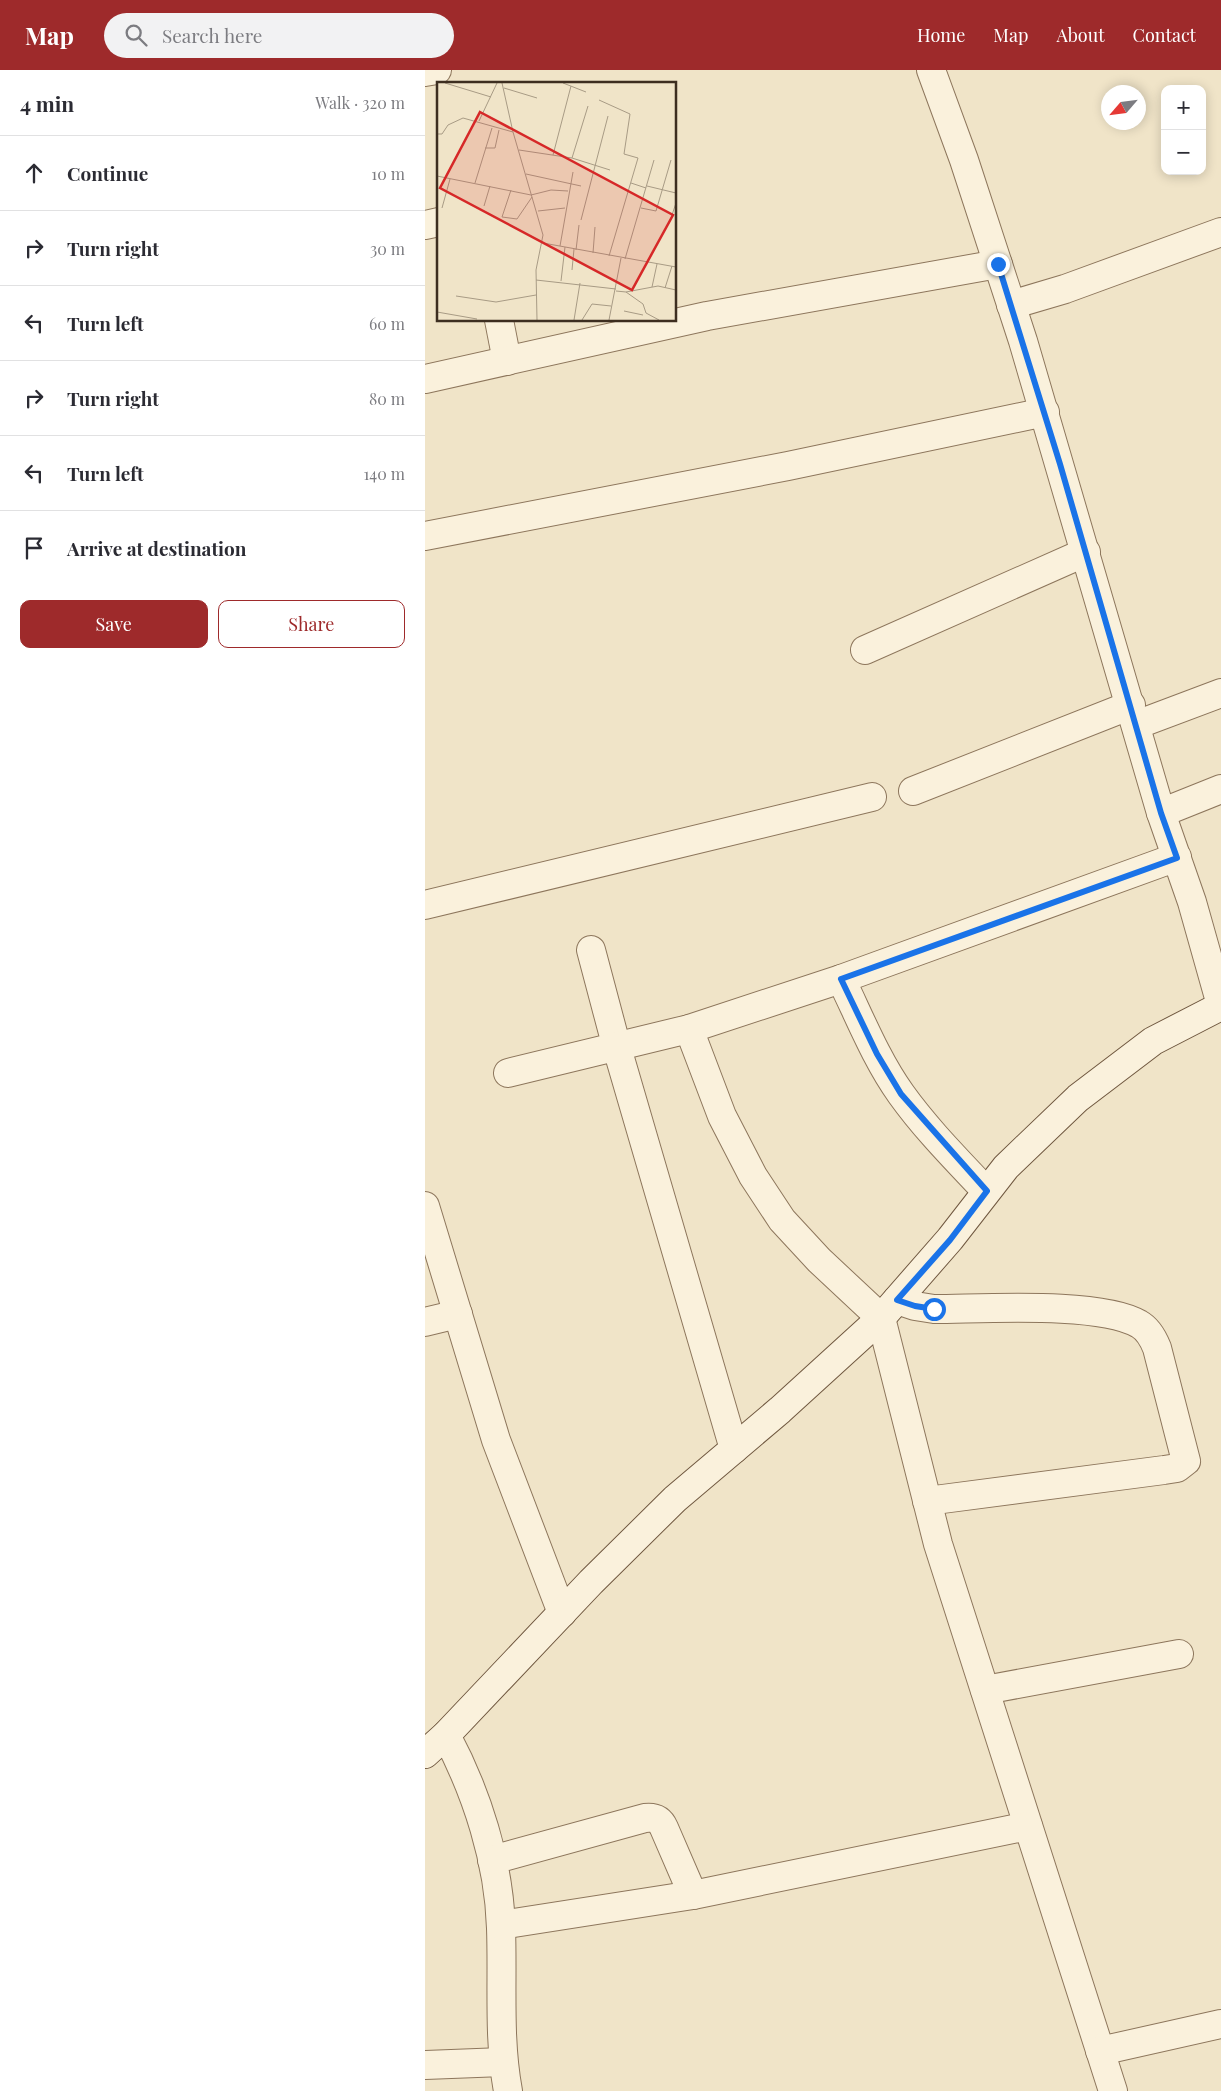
<!DOCTYPE html>
<html lang="en">
<head>
<meta charset="utf-8">
<style>
  body { margin:0; font-family:"Playfair Display",serif; background:#f2f2f3; color:#2b2b33 }
  .controls { position:absolute; right:15px; top:15px; display:grid; overflow:hidden; border-radius:10px; box-shadow:0 2px 12px #0003 }
  .controls button { width:45px; height:45px; display:grid; place-items:center; padding:0; border:0; border-bottom:1px solid #e1e1e2; background:#fff; color:#2b2b33; font:25px sans-serif }
  .compass { position:absolute; left:676px; top:15px; width:45px; height:45px; border-radius:50%; background:#fff; box-shadow:0 2px 12px #0003; rotate:242deg }
  .stop { position:absolute; width:15px; height:15px; margin:-11px; border:4px solid #1a73e8; border-radius:50%; background:#fff }
  .stop.end { background:#1a73e8; border-color:#fff; box-shadow:0 1px 5px #0008 }
  .list { margin:0; padding:0; list-style:none }
  h2 { display:flex; justify-content:space-between; align-items:center; height:65px; margin:0; padding:0 20px; font-size:21px }
  h2 small { font-size:16px; font-weight:400; color:#7c7c81 }
  .list li { display:grid; grid-template-columns:32px 1fr auto; gap:15px; align-items:center; box-sizing:border-box; height:75px; padding:0 20px; border-top:1px solid #e1e1e2 }
  .list b { display:block; font-size:19px; white-space:nowrap }
  .list em { font-size:16px; font-style:normal; color:#7c7c81 }
  .actions { display:flex; gap:10px; padding:15px 20px }
  .actions a { flex:1; padding:11px 0; border:1px solid #9e2a2b; border-radius:10px; text-align:center; font-size:18px; color:#9e2a2b }
  .actions .main { background:#9e2a2b; color:#fff }
  .icon { flex:none; width:28px; height:28px; fill:none; stroke:currentColor; stroke-width:2; stroke-linecap:round; stroke-linejoin:round }
  .map { position:relative; flex:none; width:796px; height:2021px; overflow:hidden }
  header { display:flex; align-items:center; gap:30px; box-sizing:border-box; height:70px; padding:0 25px; background:#9e2a2b; color:#fff }
  header strong { font-size:24px }
  nav { display:flex; gap:28px; margin-inline-start:auto; font-size:18px }
  .search { width:350px; height:45px; background:#f2f2f3; display:flex; align-items:center; gap:12px; box-sizing:border-box; padding:0 18px; border-radius:28px; color:#7c7c81; font-size:19px }
  main { display:flex }
  aside { flex:1; background:#fff }
  .map>svg:first-child { display:block }
  .lines { fill:none; stroke-linecap:round; stroke-linejoin:round }
  .street-casing { stroke:#8d765c; stroke-width:30 }
  .secondary-casing { stroke:#6f573f; stroke-width:30 }
  .street { stroke:#faf1dc; stroke-width:28 }
  .secondary { stroke:#faf1dc; stroke-width:28 }
  .route { stroke:#1a73e8; stroke-width:6 }
  .inset-road { fill:none; stroke:#a89b85; stroke-width:1 }
  .view { fill:#d62828; fill-opacity:0.15; stroke:#d62828; stroke-width:2.5 }
  .inset-edge { fill:none; stroke:#3d2e20; stroke-width:2.5 }
</style>
</head>
<body>
<header>
<strong>Map</strong>
<div class="search"><svg class="icon" aria-label="search" viewBox="0 0 24 24"><circle cx="10" cy="10" r="6"/><path d="M15 15l6 6"/></svg>Search here</div>
<nav><a>Home</a><a>Map</a><a>About</a><a>Contact</a></nav>
</header>
<main>
<aside>
<h2>4 min<small>Walk · 320 m</small></h2>
<ul class="list">
<li><svg class="icon" aria-label="ahead" viewBox="0 0 24 24"><path d="M12 20V5M6 11l6-6 6 6"/></svg><div><b>Continue</b></div><em>10 m</em></li>
<li><svg class="icon" aria-label="right" viewBox="0 0 24 24"><path d="M7 20v-9h11M14 6l5 5-5 5"/></svg><div><b>Turn right</b></div><em>30 m</em></li>
<li><svg class="icon" aria-label="left" viewBox="0 0 24 24"><path d="M17 20v-9H6M10 6l-5 5 5 5"/></svg><div><b>Turn left</b></div><em>60 m</em></li>
<li><svg class="icon" aria-label="right" viewBox="0 0 24 24"><path d="M7 20v-9h11M14 6l5 5-5 5"/></svg><div><b>Turn right</b></div><em>80 m</em></li>
<li><svg class="icon" aria-label="left" viewBox="0 0 24 24"><path d="M17 20v-9H6M10 6l-5 5 5 5"/></svg><div><b>Turn left</b></div><em>140 m</em></li>
<li><svg class="icon" aria-label="arrive" viewBox="0 0 24 24"><path d="M6 21V4h12l-3 4 3 4H6"/></svg><div><b>Arrive at destination</b></div></li>
</ul>
<div class="actions"><a class="main">Save</a><a>Share</a></div>
</aside>
<div class="map">
<svg width="796" height="2021" viewBox="0 0 796 2021">
  <rect width="100%" height="100%" fill="#f0e4c8"/>
  <g class="lines">
    <g class="street-casing">
      <g id="street">
        <path d="M506 0 539 90 598 271 736 743 767 832 796 935"/>
        <path d="M0 2 12 0"/>
        <path d="M0 155 14 152"/>
        <path d="M586 235 640 219 796 162"/>
        <path d="M74 250 82 291"/>
        <path d="M0 309 282 246 573 194"/>
        <path d="M0 466 363 396 620 342"/>
        <path d="M440 580 661 482"/>
        <path d="M711 655 796 623"/>
        <path d="M488 721 706 635"/>
        <path d="M736 743 796 719"/>
        <path d="M0 835 447 727"/>
        <path d="M166 880 192 978 309 1379"/>
        <path d="M416 909C435 948 451 989 476 1024 501 1059 532 1090 561 1121"/>
        <path d="M264 959 297 1046 328 1106 357 1150 394 1190 456 1248 513 1474 688 2021"/>
        <path d="M83 1003 264 959 416 909 752 787"/>
        <path d="M0 1136 71 1370 137 1543"/>
        <path d="M472 1230 490 1236 509 1239C557 1239 675 1231 714 1254 723 1259 728 1268 732 1278L761 1391 752 1398 739 1400 502 1431"/>
        <path d="M0 1252 33 1244"/>
        <path d="M560 1620 754 1584"/>
        <path d="M21 1665C52 1723 74 1792 76 1858 78 1912 73 1968 83 2021"/>
        <path d="M67 1790 220 1748C229 1747 235 1749 239 1758L268 1825"/>
        <path d="M76 1855 268 1825 603 1756"/>
        <path d="M675 1981 796 1954"/>
        <path d="M0 1995 78 1992"/>
      </g>
    </g>
    <g class="secondary-casing">
      <path id="secondary" d="M0 1684 21 1665 166 1512 250 1429 355 1340 456 1248 525 1169 581 1097 653 1028 728 971 796 936"/>
    </g>
    <use href="#street" class="street"/>
    <use href="#secondary" class="secondary"/>
  </g>
  <g class="lines">
    <path class="route" d="M509 1239 490 1236 472 1230 525 1170 562 1121 476 1024 452 984 416 909 752 788 736 743 635 394 573 194"/>
  </g>
  <g transform="translate(12 12)">
    <rect width="239" height="239" fill="#f0e4c8"/>
    <path class="inset-road" d="M8 1 54 15M65 1 76 50 106 153 99 188 100 238M126 1 149 10M67 6 100 16M162 18 193 32 187 72 201 76 172 174M42 39 60 1M0 52H5L11 43 26 36 76 50M48 66H58L62 48M82 68 135 76 151 24M116 73 134 4M135 76 173 88M89 92 144 104M0 94 94 113 114 108 131 109M38 101 55 46M194 101 209 106M210 104 239 111M74 108 65 135 80 137 95 115M47 124 53 104M5 126 13 97M204 126 219 129 234 78M101 129 128 126M234 136 239 121M144 138 171 34M106 161 239 185M123 164 136 90M139 168 142 143M156 171 158 145M188 177 217 78M135 188 137 167M99 198 179 207M124 199 128 165M215 205 220 182M228 206 235 184M179 209 189 210 206 222 209 231 222 238M189 210 221 204 239 208M19 214 59 220 99 213M187 229 206 233M0 230 40 237M137 238 143 201M145 238 155 222 174 224M172 238 184 176"/>
    <path class="view" d="M43 30 236 133 195 208 3 106Z"/>
    <rect width="239" height="239" class="inset-edge"/>
  </g>
</svg>
<div class="controls">
<button>+</button>
<button>−</button>
</div>
<svg class="compass" viewBox="-18 -18 36 36"><path d="M0-13l5 13h-10z" fill="#e53935"/><path d="M0 13l5-13h-10z" fill="#7c7c81"/></svg>
<div class="stop" style="left:509px;top:1239px"></div>
<div class="stop end" style="left:573px;top:194px"></div>
</div>
</main>
</body>
</html>
